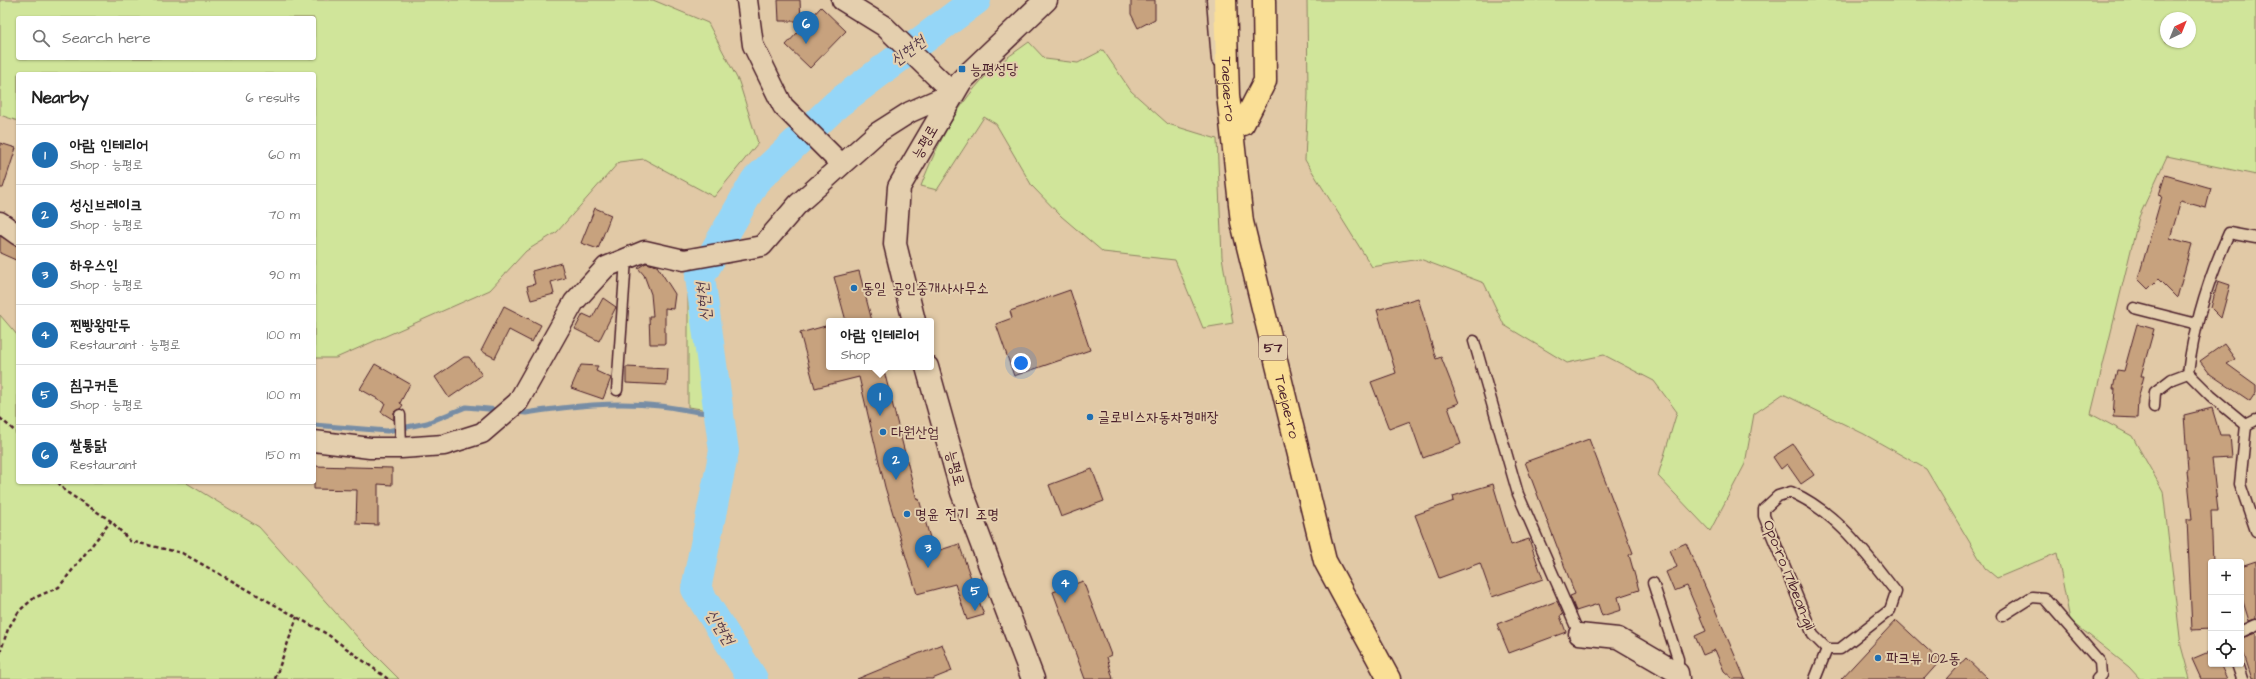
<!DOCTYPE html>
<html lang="en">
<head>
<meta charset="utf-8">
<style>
  body { margin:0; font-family:"Architects Daughter","Poor Story",sans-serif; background:#f6f6f6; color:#222 }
  .controls { position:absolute; right:12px; bottom:12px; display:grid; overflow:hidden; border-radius:4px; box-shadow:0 1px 3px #0004 }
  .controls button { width:36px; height:36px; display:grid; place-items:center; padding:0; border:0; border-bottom:1px solid #e0e0e0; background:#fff; color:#222; font:20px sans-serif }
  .compass { position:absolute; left:2160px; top:12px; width:36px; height:36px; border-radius:50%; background:#fff; box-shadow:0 1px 3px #0004; rotate:43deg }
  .you { position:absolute; left:1021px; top:363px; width:14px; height:14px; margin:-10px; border:3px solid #fff; border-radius:50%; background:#1a73e8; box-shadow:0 0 0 6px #1a73e833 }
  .badge { display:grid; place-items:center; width:26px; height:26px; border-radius:50%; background:#1f6fb2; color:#fff; font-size:13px; font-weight:700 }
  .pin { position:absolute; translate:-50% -33px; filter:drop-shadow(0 1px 2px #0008) }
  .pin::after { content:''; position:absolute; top:21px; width:14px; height:12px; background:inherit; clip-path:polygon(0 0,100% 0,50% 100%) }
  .popup { position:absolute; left:826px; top:318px; width:108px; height:52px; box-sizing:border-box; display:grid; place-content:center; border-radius:4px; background:#fff; filter:drop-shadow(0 1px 3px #0005); font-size:13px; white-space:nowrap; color:#767676 }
  .popup b { font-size:15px; color:#222 }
  .popup::after { content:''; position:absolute; left:50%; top:100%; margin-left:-8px; border:8px solid transparent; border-top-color:#fff }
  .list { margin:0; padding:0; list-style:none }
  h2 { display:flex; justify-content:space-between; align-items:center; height:52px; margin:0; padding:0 16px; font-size:17px }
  h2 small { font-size:13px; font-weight:400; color:#767676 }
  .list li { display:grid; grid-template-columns:26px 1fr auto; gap:12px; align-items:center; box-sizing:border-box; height:60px; padding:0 16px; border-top:1px solid #e0e0e0 }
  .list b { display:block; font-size:15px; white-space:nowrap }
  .list p { margin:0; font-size:13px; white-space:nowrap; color:#767676 }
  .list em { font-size:13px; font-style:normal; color:#767676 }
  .icon { flex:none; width:22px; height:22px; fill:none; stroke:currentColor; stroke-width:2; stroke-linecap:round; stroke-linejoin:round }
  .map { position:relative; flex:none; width:2256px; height:679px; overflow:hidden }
  .search { position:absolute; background:#fff; box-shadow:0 1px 3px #0004; left:16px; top:16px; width:300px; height:44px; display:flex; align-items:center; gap:10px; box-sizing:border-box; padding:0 14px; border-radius:4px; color:#767676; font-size:15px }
  .panel { position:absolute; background:#fff; box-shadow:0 1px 3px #0004; left:16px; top:72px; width:300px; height:412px; border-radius:4px }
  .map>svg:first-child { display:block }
  .green { fill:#d0e59a; stroke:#8d8262; fill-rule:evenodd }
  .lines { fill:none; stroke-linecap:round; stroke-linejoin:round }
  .stream { stroke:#778da5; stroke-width:5 }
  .river { stroke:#95d6f7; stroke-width:30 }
  .building { fill:#c7a27e; stroke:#4a1f2b }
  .service-casing { stroke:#4a1f2b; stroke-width:13 }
  .minor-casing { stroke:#4a1f2b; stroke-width:23 }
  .secondary-casing { stroke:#4a1f2b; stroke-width:25 }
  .trunk-casing { stroke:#4a1f2b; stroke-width:25 }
  .path { stroke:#4a1f2b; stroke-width:2.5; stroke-dasharray:4 3; stroke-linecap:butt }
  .service { stroke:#e4cfae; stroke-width:10 }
  .minor { stroke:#e4cfae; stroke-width:20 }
  .secondary { stroke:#e4cfae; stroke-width:22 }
  .trunk { stroke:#fadf96; stroke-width:22 }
  .poi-dot { fill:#1f6fb2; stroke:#e4cfae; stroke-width:1.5 }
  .labels { text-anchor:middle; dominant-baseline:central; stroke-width:4; stroke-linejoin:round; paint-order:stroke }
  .shield { fill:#e4cfae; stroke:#785452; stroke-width:1 }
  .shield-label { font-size:14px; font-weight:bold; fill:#4a1f2b }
  .poi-label { font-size:15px; fill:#4a1f2b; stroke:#e4cfae; text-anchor:start }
  .street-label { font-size:15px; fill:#4a1f2b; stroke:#e4cfae }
  .water-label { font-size:16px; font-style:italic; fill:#553a4a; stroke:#e4cfae }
</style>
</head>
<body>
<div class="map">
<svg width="2256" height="679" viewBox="0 0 2256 679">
  <rect width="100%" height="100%" fill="#e1c9a6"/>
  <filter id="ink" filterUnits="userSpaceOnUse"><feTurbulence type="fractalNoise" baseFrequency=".025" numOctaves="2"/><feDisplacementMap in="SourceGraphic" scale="8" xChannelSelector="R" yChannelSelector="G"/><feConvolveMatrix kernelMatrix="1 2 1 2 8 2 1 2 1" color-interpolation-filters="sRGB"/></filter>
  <g filter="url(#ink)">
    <g class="green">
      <path d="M0 0H653L708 23 739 82 758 143 714 197 644 159 619 162 557 232 526 251 490 290 336 358H314V74H18V121L0 115ZM18 18H314V58H18Z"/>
      <path d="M1307 0H2256V175L2167 156 2139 217 2091 414 2132 436 2163 491 2181 646 2190 679H2140L2129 667 2070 620 2057 553 1997 578 1985 568 1926 469 1864 434 1783 394 1754 414 1745 464 1710 531 1658 476 1677 412 1654 381 1604 355 1567 363 1504 325 1484 283 1420 259 1372 267 1305 160 1308 94ZM2166 18H2190V42H2166Z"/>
      <path d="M1029 42 1045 59 1078 63 1103 50 1131 91 1168 124 1217 139 1222 257 1233 323 1203 328 1175 260 1103 252 1061 216 1032 186 996 124 984 117 937 190 921 186C937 144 959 100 993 69 1004 59 1017 51 1029 42Z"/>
      <path d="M698 270 697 280 715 411 688 407V271Z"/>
      <path d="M0 315 18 336V482H185L259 527 360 640 399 679H0Z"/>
    </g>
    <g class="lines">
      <g class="stream">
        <path d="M515 412 526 413C570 406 615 401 660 406 680 408 698 413 718 414"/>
        <path d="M314 425 387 431 427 423 466 407 499 410"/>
      </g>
      <path class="river" d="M753 679 696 589 724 451 700 277 755 181 837 104 976 0"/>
    </g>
    <g class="building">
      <path d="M778 0H800L801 21H779Z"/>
      <path d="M1131 0H1155V19L1138 28 1131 14Z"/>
      <path d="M821 7 846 31 810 68 786 45Z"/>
      <path d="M0 143 16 148 3 188H0Z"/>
      <path d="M2165 175 2211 188 2206 208 2181 201 2170 238 2192 244 2177 298 2158 279 2148 289 2138 279 2162 196 2159 195Z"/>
      <path d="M595 208 611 215 598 249 581 243Z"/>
      <path d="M0 236 18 246V261L0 253Z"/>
      <path d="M561 263 565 278 551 282 554 294 531 300 527 286 535 284 532 271Z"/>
      <path d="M646 263 657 266 675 294 673 309 665 308V344H650L649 316H653L651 294 644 275 638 268Z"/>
      <path d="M859 271 872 321H846L834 277Z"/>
      <path d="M2218 281 2230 285 2221 318 2211 308Z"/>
      <path d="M1070 290 1090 350 1014 376 996 324 1012 318 1010 311Z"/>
      <path d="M603 298 616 307 599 341 575 329 583 314 592 318Z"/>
      <path d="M1418 298 1436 359 1441 357 1459 403 1448 407 1461 444 1423 458 1410 421 1389 429 1371 382 1396 373 1377 310Z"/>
      <path d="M504 306 541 325 532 342 509 330 495 358 481 351Z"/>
      <path d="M2137 324 2154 329 2141 376H2144L2138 399 2137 418 2113 417 2115 389H2113L2117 370 2124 371Z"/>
      <path d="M829 325V367H883L917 500 919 499 934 552 959 544 984 615 967 620 955 584 917 594 885 487 859 377 815 388 800 333Z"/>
      <path d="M2224 344 2235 359 2227 364 2256 385V392L2250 401 2210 374 2200 361Z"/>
      <path d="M464 357H469L482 375 449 398 435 377Z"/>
      <path d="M375 364 410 384 400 403 403 405 400 409 394 412V420L381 412 385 403 360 389Z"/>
      <path d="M581 365 598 366 596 371 611 378 603 399 571 388Z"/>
      <path d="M626 367 668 369 667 385 626 383Z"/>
      <path d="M2212 408 2220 435H2230L2232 458 2212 459 2218 511H2211L2213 562H2211V629L2192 630 2187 519H2192L2187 471H2188L2184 415Z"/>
      <path d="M1589 439 1633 553 1629 555 1639 590 1618 597 1621 610 1602 616 1598 604 1576 611 1570 596 1575 594 1525 462Z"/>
      <path d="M1793 444 1814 475 1801 484 1787 464 1781 469 1773 457Z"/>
      <path d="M314 466 392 468V485L378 484V525L356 524 357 490 314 489Z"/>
      <path d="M1092 469 1104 501 1061 517 1049 485Z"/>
      <path d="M1493 484 1511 545 1529 539 1543 579 1492 597 1480 563 1439 578 1415 515 1454 501 1453 496Z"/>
      <path d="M1686 543 1714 607 1745 679H1733L1724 671 1715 650 1703 655 1695 636 1706 631 1687 586 1674 591 1666 572 1677 567 1670 550Z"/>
      <path d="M2256 561V619L2249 621 2241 595V566Z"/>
      <path d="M1083 581 1111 655 1107 657 1113 679H1085L1053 592Z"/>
      <path d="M1557 601 1563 615 1560 616 1566 632 1509 653 1497 624Z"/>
      <path d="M1896 620 1940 661 1924 679H1841Z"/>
      <path d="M2256 633V679H2252L2241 645V638Z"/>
      <path d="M942 644 952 671 932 679H857Z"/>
      <path d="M2211 651V664H2220L2227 679H2201L2192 659Z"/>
      <path d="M1966 658 1988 679H1947Z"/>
    </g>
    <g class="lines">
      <g class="service-casing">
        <g id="service">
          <path d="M1212 0 1217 60"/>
          <path d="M2256 238 2229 233C2209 277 2194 325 2188 373L2211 396 2246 425 2240 484 2256 531"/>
          <path d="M2134 308 2197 324"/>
          <path d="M1474 341 1518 494 1579 634"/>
          <path d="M617 390 626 259"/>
          <path d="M2154 407 2155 392 2172 379 2188 373"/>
          <path d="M400 415 401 448"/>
          <path d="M2246 425 2256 420"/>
          <path d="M1791 492C1837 512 1866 554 1896 592L1890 610 1840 649H1827L1813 635 1764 516V509L1778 496Z"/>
          <path d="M1653 583 1678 659V673"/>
          <path d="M2002 616 2032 597 2044 598 2100 662 2101 675 2097 679"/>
          <path d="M2241 632 2256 625"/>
          <path d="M2237 664 2242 679"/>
          <path d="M1815 679 1827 649"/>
        </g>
      </g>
      <g class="minor-casing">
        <g id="minor">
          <path d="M747 0 753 45 783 106 841 164"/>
          <path d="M0 222 18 235"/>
          <path d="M314 441 370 448H401L444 445 482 433 518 402 574 302 606 267 645 251 684 260 762 246 798 204 877 133 910 112 953 93 884 26 842 0"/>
          <path d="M1579 634 1618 638 1678 673 1679 679"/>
        </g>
      </g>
      <g class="secondary-casing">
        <g id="secondary">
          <path d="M914 321 895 244 899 187 961 81 1046 0"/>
          <path d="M927 367 962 492 1033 679"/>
        </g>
      </g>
      <g class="trunk-casing">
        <g id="trunk">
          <path id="s1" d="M1225 0 1228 95 1242 222 1325 561 1389 679"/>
          <path d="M1243 124 1265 81 1264 0"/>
        </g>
      </g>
      <g class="path">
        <path d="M0 418 18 434"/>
        <path d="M58 482 65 491 111 521 130 541 182 553 327 634 388 679"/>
        <path d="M0 653 8 629 19 611 34 598 59 587 111 521"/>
        <path d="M275 679 297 617"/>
      </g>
      <use href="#service" class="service"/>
      <use href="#minor" class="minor"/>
      <use href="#secondary" class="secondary"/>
      <use href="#trunk" class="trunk"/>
    </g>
  </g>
  <g class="poi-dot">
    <rect x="958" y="65" width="8" height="8" rx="2"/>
    <circle cx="854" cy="288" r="4"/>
    <circle cx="1090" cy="417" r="4"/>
    <circle cx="883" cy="432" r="4"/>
    <circle cx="907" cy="514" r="4"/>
    <circle cx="1878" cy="658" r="4"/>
  </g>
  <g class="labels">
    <rect class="shield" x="1259" y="336" width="28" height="24" rx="3"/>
    <g class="shield-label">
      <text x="1273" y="348">57</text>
    </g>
    <g class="poi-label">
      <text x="970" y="69">능평성당</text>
      <text x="862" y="288">동일 공인중개사사무소</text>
      <text x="1098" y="417">글로비스자동차경매장</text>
      <text x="891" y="432">다원산업</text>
      <text x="915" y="514">명윤 전기 조명</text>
      <text x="1886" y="658">파크뷰 102동</text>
    </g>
    <g class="street-label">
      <text stroke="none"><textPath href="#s1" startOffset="89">Taejae-ro</textPath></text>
      <text transform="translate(925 142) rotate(-60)">능평로</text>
      <text stroke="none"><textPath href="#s1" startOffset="413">Taejae-ro</textPath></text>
      <text transform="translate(955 468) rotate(75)">능평로</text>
      <text transform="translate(1789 575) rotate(68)">Opo-ro 171beon-gil</text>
    </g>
    <g class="water-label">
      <text transform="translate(908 51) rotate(-37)">신현천</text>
      <text transform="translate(704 302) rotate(-96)">신현천</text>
      <text transform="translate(720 627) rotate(58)">신현천</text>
    </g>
  </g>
</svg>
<div class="controls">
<button>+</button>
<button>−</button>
<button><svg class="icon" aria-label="locate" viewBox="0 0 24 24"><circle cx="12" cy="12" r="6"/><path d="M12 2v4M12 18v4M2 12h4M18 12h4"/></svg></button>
</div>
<svg class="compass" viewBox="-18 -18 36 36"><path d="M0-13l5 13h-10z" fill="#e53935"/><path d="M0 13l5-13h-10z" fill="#767676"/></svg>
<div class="you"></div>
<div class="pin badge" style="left:880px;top:416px">1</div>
<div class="popup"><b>아람 인테리어</b>Shop</div>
<div class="pin badge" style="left:896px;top:480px">2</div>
<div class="pin badge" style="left:928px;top:568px">3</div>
<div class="pin badge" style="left:1065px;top:603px">4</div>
<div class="pin badge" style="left:975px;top:611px">5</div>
<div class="pin badge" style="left:806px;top:44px">6</div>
<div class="search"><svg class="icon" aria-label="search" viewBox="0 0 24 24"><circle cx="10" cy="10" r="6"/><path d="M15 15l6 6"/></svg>Search here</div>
<section class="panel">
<h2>Nearby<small>6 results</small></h2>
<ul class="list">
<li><span class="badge">1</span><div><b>아람 인테리어</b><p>Shop · 능평로</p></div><em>60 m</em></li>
<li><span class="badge">2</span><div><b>성신브레이크</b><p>Shop · 능평로</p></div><em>70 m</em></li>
<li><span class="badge">3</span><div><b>하우스인</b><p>Shop · 능평로</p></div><em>90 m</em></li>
<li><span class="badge">4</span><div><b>찐빵왕만두</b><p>Restaurant · 능평로</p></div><em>100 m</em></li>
<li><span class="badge">5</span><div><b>침구커튼</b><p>Shop · 능평로</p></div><em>100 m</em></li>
<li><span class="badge">6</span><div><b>쌀통닭</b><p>Restaurant</p></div><em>150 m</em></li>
</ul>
</section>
</div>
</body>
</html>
